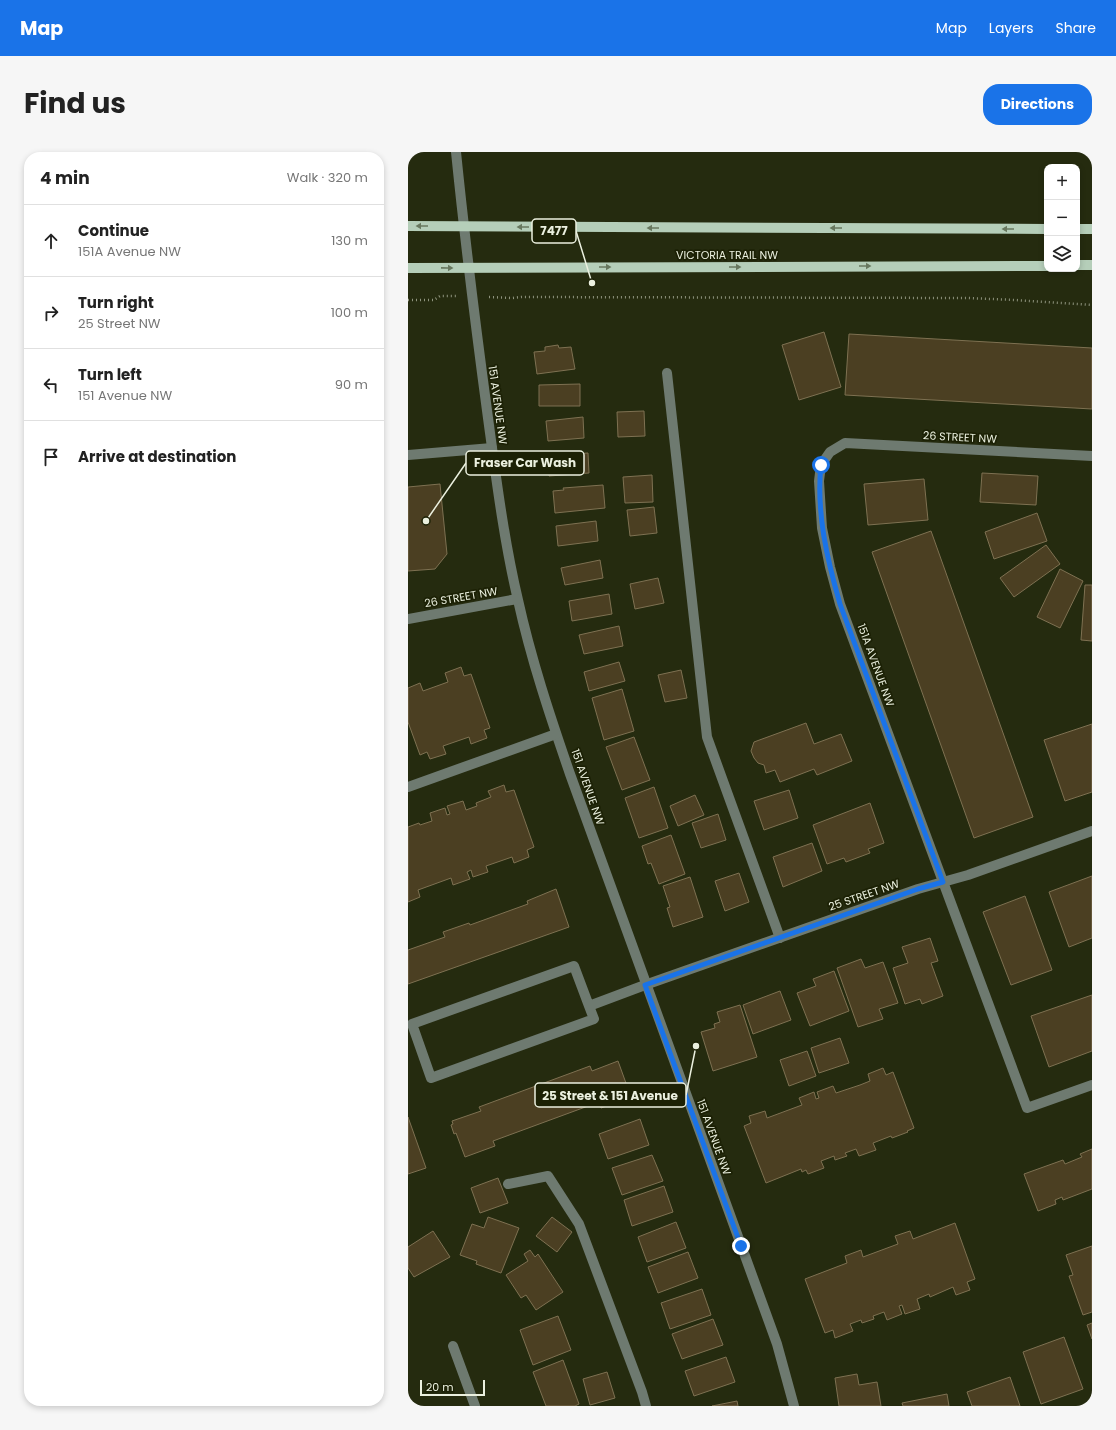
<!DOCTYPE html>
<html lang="en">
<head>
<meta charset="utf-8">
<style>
  body { margin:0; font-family:Poppins,sans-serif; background:#f6f6f6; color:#222 }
  .controls { position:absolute; right:12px; top:12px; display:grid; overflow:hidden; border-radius:8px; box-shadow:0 2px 6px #0003 }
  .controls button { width:36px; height:36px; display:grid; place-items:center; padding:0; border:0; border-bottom:1px solid #e0e0e0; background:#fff; color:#222; font:20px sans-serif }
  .scale { position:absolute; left:12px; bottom:10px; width:65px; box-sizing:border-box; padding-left:4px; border:2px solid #ebf0df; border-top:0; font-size:11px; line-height:14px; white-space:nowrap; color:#ebf0df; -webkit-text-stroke:3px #1c2105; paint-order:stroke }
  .stop { position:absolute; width:12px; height:12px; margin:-9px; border:3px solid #1a73e8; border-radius:50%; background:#fff }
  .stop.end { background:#1a73e8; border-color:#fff; box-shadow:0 1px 4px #0008 }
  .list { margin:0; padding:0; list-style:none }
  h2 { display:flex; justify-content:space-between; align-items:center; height:52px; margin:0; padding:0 16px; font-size:17px }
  h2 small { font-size:13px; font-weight:400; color:#767676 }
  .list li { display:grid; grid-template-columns:26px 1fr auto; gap:12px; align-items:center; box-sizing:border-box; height:72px; padding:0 16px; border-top:1px solid #e0e0e0 }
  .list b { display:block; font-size:15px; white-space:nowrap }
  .list p { margin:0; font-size:13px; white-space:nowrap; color:#767676 }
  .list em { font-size:13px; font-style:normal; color:#767676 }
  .icon { flex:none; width:22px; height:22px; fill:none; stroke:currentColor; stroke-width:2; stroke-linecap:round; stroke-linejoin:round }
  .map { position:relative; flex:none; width:684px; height:1254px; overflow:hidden; border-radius:16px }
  header { display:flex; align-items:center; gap:24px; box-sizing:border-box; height:56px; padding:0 20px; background:#1a73e8; color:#fff }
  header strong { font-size:19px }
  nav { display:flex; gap:22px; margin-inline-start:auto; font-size:14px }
  .intro { display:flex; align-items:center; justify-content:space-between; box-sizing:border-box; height:96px; padding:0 24px }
  h1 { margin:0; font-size:28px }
  .button { padding:10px 18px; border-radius:16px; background:#1a73e8; color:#fff; font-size:14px; font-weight:700 }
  main { display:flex; gap:24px; padding:0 24px }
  aside { flex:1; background:#fff; border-radius:16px; box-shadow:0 2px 6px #0003 }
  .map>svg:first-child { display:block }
  .building { fill:#4b3f22; stroke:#7e7152 }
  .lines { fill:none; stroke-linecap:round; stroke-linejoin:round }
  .path { stroke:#8f947e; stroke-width:2.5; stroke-dasharray:1 3; stroke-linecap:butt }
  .minor { stroke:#6e7a70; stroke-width:10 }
  .major { stroke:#b5ceb9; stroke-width:10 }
  .oneway { fill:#68785f }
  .route { stroke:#1a73e8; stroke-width:5 }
  .labels { text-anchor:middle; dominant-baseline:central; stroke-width:3.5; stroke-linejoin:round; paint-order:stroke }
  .street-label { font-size:11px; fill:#ebf0df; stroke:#1c2105 }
  .leader { fill:none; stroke:#ebf0df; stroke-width:1.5 }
  .callout-dot { fill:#ebf0df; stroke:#1c2105; stroke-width:1.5 }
  .callout { fill:#1c2105; stroke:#ebf0df; stroke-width:1.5 }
  .callout-label { font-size:12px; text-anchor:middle; font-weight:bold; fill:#ebf0df }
</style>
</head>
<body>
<header>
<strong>Map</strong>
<nav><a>Map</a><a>Layers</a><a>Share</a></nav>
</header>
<div class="intro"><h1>Find us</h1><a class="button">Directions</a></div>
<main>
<aside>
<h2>4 min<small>Walk · 320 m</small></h2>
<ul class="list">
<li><svg class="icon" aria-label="ahead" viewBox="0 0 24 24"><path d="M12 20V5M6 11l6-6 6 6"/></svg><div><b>Continue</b><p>151A Avenue NW</p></div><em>130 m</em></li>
<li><svg class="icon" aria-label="right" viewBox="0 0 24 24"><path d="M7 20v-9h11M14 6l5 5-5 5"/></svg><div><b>Turn right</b><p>25 Street NW</p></div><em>100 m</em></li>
<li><svg class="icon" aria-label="left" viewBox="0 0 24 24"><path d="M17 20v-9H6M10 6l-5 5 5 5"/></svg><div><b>Turn left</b><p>151 Avenue NW</p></div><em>90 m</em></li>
<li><svg class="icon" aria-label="arrive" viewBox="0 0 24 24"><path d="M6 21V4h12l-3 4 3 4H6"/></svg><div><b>Arrive at destination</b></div></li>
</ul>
</aside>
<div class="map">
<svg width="684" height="1254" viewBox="0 0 684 1254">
  <rect width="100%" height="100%" fill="#252b0f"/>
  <g class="building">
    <path d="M416 180 433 235 391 248 374 193Z"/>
    <path d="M441 182 684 196V257L437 243Z"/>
    <path d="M150 193 151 196 163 195 167 217 129 222 126 200 137 199V195Z"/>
    <path d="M172 232V254H131V233Z"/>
    <path d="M236 259 237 284 210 285 209 260Z"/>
    <path d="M175 265 176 286 140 289 138 269Z"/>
    <path d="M180 301 181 321 141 324 140 303Z"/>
    <path d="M574 321 630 324 628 353 572 350Z"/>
    <path d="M244 323 245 350 217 351 215 325Z"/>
    <path d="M516 327 520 368 460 373 456 332Z"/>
    <path d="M32 332 39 402 27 417 0 419V335Z"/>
    <path d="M195 333 197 356 147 361 145 339 156 338 155 336Z"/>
    <path d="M246 355 249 381 222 384 219 358Z"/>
    <path d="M629 361 639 389 586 407 577 380Z"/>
    <path d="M188 369 190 389 150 394 148 374Z"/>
    <path d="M523 379 625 665 566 686 464 400Z"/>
    <path d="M638 393 652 412 606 445 592 426Z"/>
    <path d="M192 408 195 426 157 433 153 416Z"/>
    <path d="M652 417 675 429 652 476 629 465Z"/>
    <path d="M250 426 256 451 227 457 222 432Z"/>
    <path d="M677 433H684V489L673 488Z"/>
    <path d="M201 442 204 462 164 469 161 449Z"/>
    <path d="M211 474 215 494 176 502 171 483Z"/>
    <path d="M211 510 217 529 181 539 176 520Z"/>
    <path d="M53 515 56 524 63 522 82 576 76 578 79 586 63 592 61 585 35 594 38 602 22 607 19 600 12 603 0 570V536L12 531 15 539 40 530 37 521Z"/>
    <path d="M273 518 279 546 257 550 250 523Z"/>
    <path d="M214 537 226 579 196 588 184 546Z"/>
    <path d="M398 571 406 592 433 582 444 609 409 623 406 617 372 630 367 618 358 621 356 613 350 611 346 606 343 599 346 590Z"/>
    <path d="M684 572V640L657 649 636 588Z"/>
    <path d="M226 585 242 628 214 638 198 595Z"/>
    <path d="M96 633 98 640 106 638 126 695 119 698 121 705 106 711 104 705 78 714 80 720 65 725 63 718 59 720 62 727 45 733 43 726 10 738 12 745 0 750V675L11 671 12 673 24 669 22 661 37 656 39 663 42 662 39 654 55 649 58 658 69 654 68 651 83 645 80 639Z"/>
    <path d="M246 635 260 676 231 686 217 646Z"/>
    <path d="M381 638 390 666 356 678 346 649Z"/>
    <path d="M287 643 296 663 270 674 262 654Z"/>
    <path d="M462 651 476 691 460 697 462 701 438 710 436 706 419 712 405 673Z"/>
    <path d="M310 662 318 688 293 696 284 671Z"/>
    <path d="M263 683 277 722 251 732 243 711 240 712 234 694Z"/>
    <path d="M404 691 414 719 375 735 365 705Z"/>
    <path d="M331 721 341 750 317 759 307 729Z"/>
    <path d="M684 724V786L661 795 641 740Z"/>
    <path d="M282 725 295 765 265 775 259 756 262 755 255 734Z"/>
    <path d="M148 737 161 775 0 832V798L37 785 35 780 61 771 62 773 120 752 119 749Z"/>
    <path d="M617 744 644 818 603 833 575 760Z"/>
    <path d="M522 786 530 809 523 811 535 844 514 852 512 847 497 852 485 816 500 811 494 795Z"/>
    <path d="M453 807 457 816 475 810 490 851 471 857 475 867 450 875 429 816Z"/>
    <path d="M426 819 441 859 402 874 389 841 408 834 405 827Z"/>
    <path d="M372 839 383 868 345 882 335 853Z"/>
    <path d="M684 843V899L641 915 623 864Z"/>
    <path d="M332 853 349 905 305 919 293 880 307 876 306 872 312 870 309 860Z"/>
    <path d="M432 886 441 911 411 921 403 896Z"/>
    <path d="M399 899 408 924 381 934 372 908Z"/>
    <path d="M210 909 223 945 193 956 191 950 85 989 87 994 57 1005 48 981 46 982 43 973 45 972 44 969 73 959 71 955 182 914 184 919Z"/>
    <path d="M475 916 478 923 485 920 506 976 499 979 500 980 484 986 483 984 465 991 468 998 451 1004 448 997 437 1001 439 1004 427 1008 426 1004 413 1009 416 1016 400 1022 398 1018 394 1020 393 1017 358 1031 336 974 343 971 341 964 357 959 359 966 394 953 391 946 406 940 408 947 411 946 409 940 425 934 428 941 452 933 462 929 460 922Z"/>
    <path d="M0 965 18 1016 0 1022Z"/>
    <path d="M232 967 241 993 200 1007 191 982Z"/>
    <path d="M684 997V1037L655 1048 654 1045 647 1048 648 1052 630 1059 616 1022 655 1008 657 1012 674 1005 672 1002Z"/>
    <path d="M244 1003 255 1029 214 1043 204 1016Z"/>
    <path d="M90 1026 100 1051 72 1061 63 1036Z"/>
    <path d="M256 1034 265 1060 224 1074 216 1048Z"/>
    <path d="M80 1065 111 1076 93 1121 68 1112 69 1109 52 1103 64 1072 76 1076Z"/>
    <path d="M144 1065 164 1080 149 1100 128 1084Z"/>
    <path d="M268 1070 278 1096 239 1110 230 1085Z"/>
    <path d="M547 1071 567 1127 559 1130 562 1138 548 1143 545 1135 522 1145 521 1142 509 1147 512 1157 497 1162 494 1153 491 1154 494 1162 479 1168 476 1160 465 1164 466 1167 454 1171 453 1168 442 1172 445 1179 427 1186 425 1178 417 1181 397 1127 439 1111 437 1104 453 1098 455 1105 490 1092 487 1084 502 1079 505 1087Z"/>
    <path d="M25 1079 42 1105 6 1125 0 1116V1095Z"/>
    <path d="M684 1094V1160L675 1163 661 1124 665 1123 658 1103Z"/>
    <path d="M122 1098 127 1105 130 1102 155 1140 128 1158 118 1143 113 1146 98 1123 120 1109 116 1102Z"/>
    <path d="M280 1100 290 1126 250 1141 240 1115Z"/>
    <path d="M294 1137 303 1163 262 1177 253 1151Z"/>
    <path d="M150 1164 163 1198 125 1213 112 1178Z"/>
    <path d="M305 1167 315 1193 274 1207 264 1182Z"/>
    <path d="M684 1171V1187L679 1173Z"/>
    <path d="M656 1185 675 1237 633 1252 615 1200Z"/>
    <path d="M318 1205 327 1230 286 1244 277 1219Z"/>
    <path d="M155 1208 171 1252 167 1254H138L125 1220Z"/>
    <path d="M199 1220 207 1246 182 1253 175 1227Z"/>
    <path d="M449 1222 451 1233 469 1230 473 1254H431L427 1226Z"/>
    <path d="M602 1225 612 1254H564L559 1240Z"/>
    <path d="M539 1242 541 1254H495L494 1251Z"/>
    <path d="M329 1249 330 1254H304Z"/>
  </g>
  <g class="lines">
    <g class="path">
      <path d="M81 145 104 146 113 145 559 146 607 148 684 153"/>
      <path d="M0 148H26L32 144H48"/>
    </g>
    <g class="minor">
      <path d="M48 0C57 89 68 177 80 266 88 325 96 389 110 448 123 507 142 564 162 622L369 1192 386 1254"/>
      <path d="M259 221 299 585 372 786"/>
      <path d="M0 303 84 296"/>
      <path d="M684 304 437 291 422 300 413 313 411 329 414 376 422 415 432 452 619 956 684 933"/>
      <path d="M0 467 109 447"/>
      <path d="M0 635 148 582"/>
      <path d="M181 854 166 814 4 872 23 926 186 867 181 854 237 833 510 737 560 723 684 679"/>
      <path d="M100 1032 140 1024 171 1072 234 1240 238 1254"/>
      <path d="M45 1194 67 1254"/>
    </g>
    <g class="major">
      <path d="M0 74 639 77"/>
      <path d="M669 77H684"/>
      <path d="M669 113H684"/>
      <path d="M0 116 639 114"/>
    </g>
  </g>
  <defs><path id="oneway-solid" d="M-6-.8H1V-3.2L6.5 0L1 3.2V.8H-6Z"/></defs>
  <g class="oneway">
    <use href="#oneway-solid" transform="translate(14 74) rotate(-180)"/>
    <use href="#oneway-solid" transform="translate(115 75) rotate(-180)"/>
    <use href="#oneway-solid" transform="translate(245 76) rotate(-180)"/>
    <use href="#oneway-solid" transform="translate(428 76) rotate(-180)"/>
    <use href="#oneway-solid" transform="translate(600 77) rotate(-180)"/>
    <use href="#oneway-solid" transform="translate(457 114)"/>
    <use href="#oneway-solid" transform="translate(197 115)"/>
    <use href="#oneway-solid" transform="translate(327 115)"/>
    <use href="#oneway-solid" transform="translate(39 116) rotate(1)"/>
  </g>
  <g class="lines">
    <path class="route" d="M333 1094 237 833 510 737 535 730 432 452C419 407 408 360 413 313"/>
  </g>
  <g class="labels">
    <g class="street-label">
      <text x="319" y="103">VICTORIA TRAIL NW</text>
      <text transform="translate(90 253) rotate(82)">151 AVENUE NW</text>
      <text transform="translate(552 285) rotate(3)">26 STREET NW</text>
      <text transform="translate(53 445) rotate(-10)">26 STREET NW</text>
      <text transform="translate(468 513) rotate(70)">151A AVENUE NW</text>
      <text transform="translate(180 635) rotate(71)">151 AVENUE NW</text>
      <text transform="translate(456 743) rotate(-19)">25 STREET NW</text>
      <text transform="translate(306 985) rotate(70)">151 AVENUE NW</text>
    </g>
  </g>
  <path class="leader" d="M184 131L168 79M18 369L58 311M288 894L278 943"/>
  <g class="callout-dot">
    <circle cx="184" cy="131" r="4"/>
    <circle cx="18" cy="369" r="4"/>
    <circle cx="288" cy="894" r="4"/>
  </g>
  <g class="callout">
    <rect x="124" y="67" width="44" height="24" rx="4"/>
    <rect x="58" y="299" width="118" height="24" rx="4"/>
    <rect x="127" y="931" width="151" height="24" rx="4"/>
  </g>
  <g class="callout-label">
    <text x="146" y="83">7477</text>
    <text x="117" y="315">Fraser Car Wash</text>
    <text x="202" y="948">25 Street &amp; 151 Avenue</text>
  </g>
</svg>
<div class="controls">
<button>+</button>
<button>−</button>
<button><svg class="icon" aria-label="layers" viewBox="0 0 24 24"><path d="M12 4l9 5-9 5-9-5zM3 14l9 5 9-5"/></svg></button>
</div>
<div class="scale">20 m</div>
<div class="stop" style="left:413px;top:313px"></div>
<div class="stop end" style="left:333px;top:1094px"></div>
</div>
</main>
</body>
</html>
